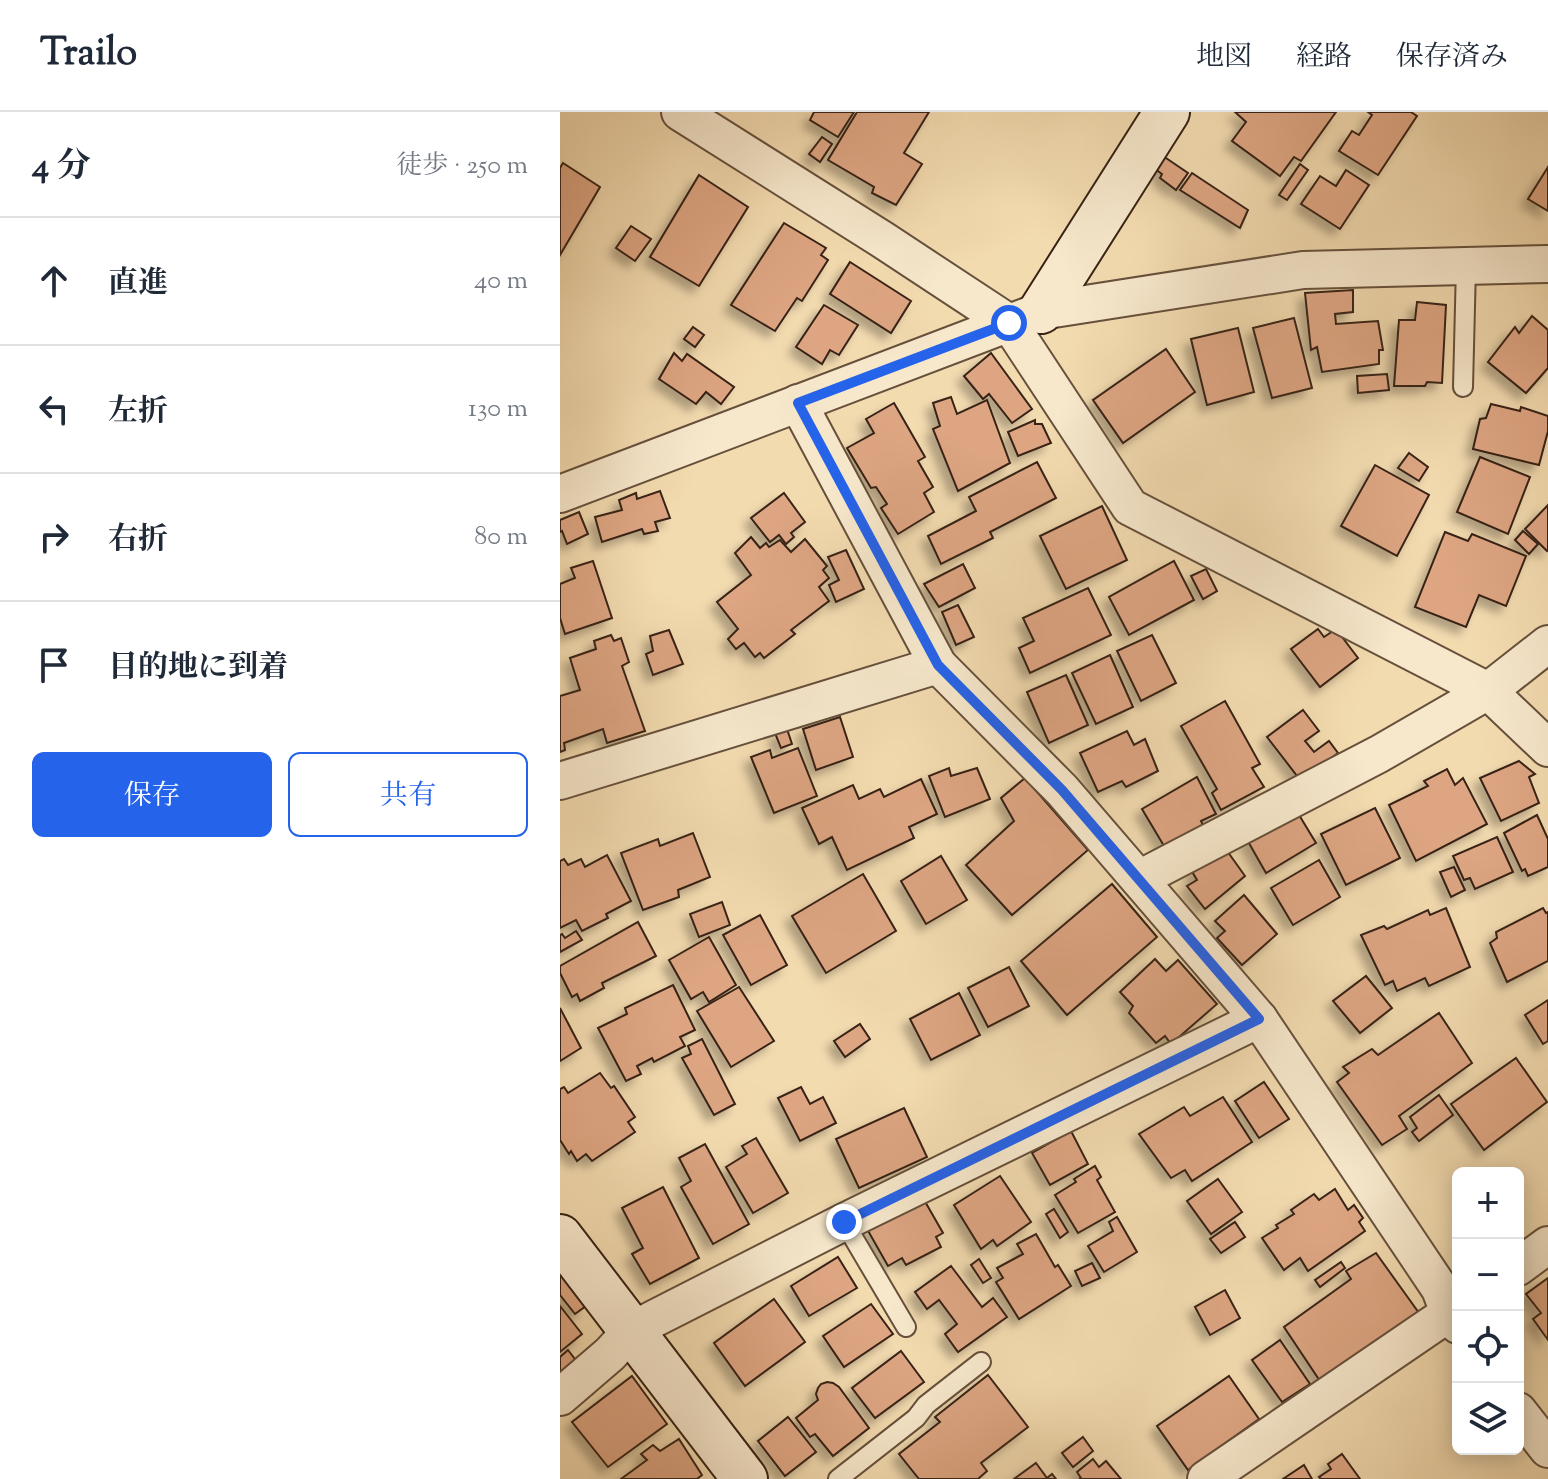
<!DOCTYPE html>
<html lang="ja">
<head>
<meta charset="utf-8">
<style>
  body { margin:0; font-family:"Sorts Mill Goudy","Noto Serif JP",serif; background:#f2f2f3; color:#1f2937 }
  .controls { position:absolute; right:24px; bottom:24px; display:grid; overflow:hidden; border-radius:12px; box-shadow:0 4px 20px #0003 }
  .controls button { width:72px; height:72px; display:grid; place-items:center; padding:0; border:0; border-bottom:2px solid #e0e1e3; background:#fff; color:#1f2937; font:40px sans-serif }
  .stop { position:absolute; width:24px; height:24px; margin:-18px; border:6px solid #2563eb; border-radius:50%; background:#fff }
  .stop.end { background:#2563eb; border-color:#fff; box-shadow:0 2px 8px #0008 }
  .list { margin:0; padding:0; list-style:none }
  h2 { display:flex; justify-content:space-between; align-items:center; height:104px; margin:0; padding:0 32px; font-size:34px }
  h2 small { font-size:26px; font-weight:400; color:#747a83 }
  .list li { display:grid; grid-template-columns:52px 1fr auto; gap:24px; align-items:center; box-sizing:border-box; height:128px; padding:0 32px; border-top:2px solid #e0e1e3 }
  .list b { display:block; font-size:30px; white-space:nowrap }
  .list em { font-size:26px; font-style:normal; color:#747a83 }
  .actions { display:flex; gap:16px; padding:24px 32px }
  .actions a { flex:1; padding:18px 0; border:2px solid #2563eb; border-radius:12px; text-align:center; font-size:28px; color:#2563eb }
  .actions .main { background:#2563eb; color:#fff }
  .icon { flex:none; width:44px; height:44px; fill:none; stroke:currentColor; stroke-width:2; stroke-linecap:round; stroke-linejoin:round }
  .map { position:relative; flex:none; width:988px; height:1367px; overflow:hidden }
  header { display:flex; align-items:center; gap:48px; box-sizing:border-box; height:112px; padding:0 40px; background:#fff; border-bottom:2px solid #e0e1e3 }
  header strong { font-size:38px }
  nav { display:flex; gap:44px; margin-inline-start:auto; font-size:28px }
  main { display:flex }
  aside { flex:1; background:#fff }
  .map>svg:first-child { display:block }
  .building { fill:#dda582; stroke:#372215; stroke-width:2; filter:url(#shadow) }
  .lines { fill:none; stroke-linecap:round; stroke-linejoin:round }
  .lane-casing { stroke:#66503c; stroke-width:22 }
  .street-casing { stroke:#66503c; stroke-width:40 }
  .secondary-casing { stroke:#372215; stroke-width:48 }
  .lane { stroke:#f7e8cc; stroke-width:18 }
  .street { stroke:#f7e8cc; stroke-width:36 }
  .secondary { stroke:#f7e8cc; stroke-width:44 }
  .route { stroke:#2563eb; stroke-width:10 }
</style>
</head>
<body>
<header>
<strong>Trailo</strong>
<nav><a>地図</a><a>経路</a><a>保存済み</a></nav>
</header>
<main>
<aside>
<h2>4 分<small>徒歩 · 250 m</small></h2>
<ul class="list">
<li><svg class="icon" aria-label="ahead" viewBox="0 0 24 24"><path d="M12 20V5M6 11l6-6 6 6"/></svg><div><b>直進</b></div><em>40 m</em></li>
<li><svg class="icon" aria-label="left" viewBox="0 0 24 24"><path d="M17 20v-9H6M10 6l-5 5 5 5"/></svg><div><b>左折</b></div><em>130 m</em></li>
<li><svg class="icon" aria-label="right" viewBox="0 0 24 24"><path d="M7 20v-9h11M14 6l5 5-5 5"/></svg><div><b>右折</b></div><em>80 m</em></li>
<li><svg class="icon" aria-label="arrive" viewBox="0 0 24 24"><path d="M6 21V4h12l-3 4 3 4H6"/></svg><div><b>目的地に到着</b></div></li>
</ul>
<div class="actions"><a class="main">保存</a><a>共有</a></div>
</aside>
<div class="map">
<svg width="988" height="1367" viewBox="0 0 988 1367">
  <defs>
    <filter id="shadow"><feDropShadow dx="-7" dy="7" stdDeviation="4" flood-color="#0004"/></filter>
  </defs>
  <rect width="100%" height="100%" fill="#f3dbb0"/>
  <filter id="stains"><feTurbulence type="fractalNoise" baseFrequency=".0025" numOctaves="4"/><feColorMatrix values="0 0 0 0 .2 0 0 0 0 .09 0 0 0 0 .02 0 0 0 .5 -.17"/></filter>
  <radialGradient id="worn" r=".72"><stop offset=".6" stop-color="#630" stop-opacity="0"/><stop offset="1" stop-color="#630" stop-opacity=".3"/></radialGradient>
  <g class="building">
    <path d="M254 0H294L278 25 250 8Z"/>
    <path d="M297 0H369L344 41 362 52 336 93 312 81 314 75 268 48Z"/>
    <path d="M675 0H776L741 49 734 45 720 64 672 29 686 10Z"/>
    <path d="M808 0H851L857 4 818 63 779 39 792 19 799 23 812 3Z"/>
    <path d="M262 25 272 32 260 50 249 42Z"/>
    <path d="M603 44 628 61 616 78 600 66 602 62 595 57Z"/>
    <path d="M3 51 40 75 0 143V56Z"/>
    <path d="M740 52 748 58 727 88 719 83Z"/>
    <path d="M988 55V99L968 87Z"/>
    <path d="M786 58 809 73 780 117 741 92 760 64 776 74Z"/>
    <path d="M632 61 688 98 680 116 620 78Z"/>
    <path d="M139 63 188 95 139 174 90 145Z"/>
    <path d="M224 111 266 136 261 143 268 148 242 189 237 186 215 219 171 193Z"/>
    <path d="M71 114 91 127 75 149 56 136Z"/>
    <path d="M290 150 351 189 331 221 270 182Z"/>
    <path d="M793 178V200L775 202 776 212 818 209 823 238H819V252L762 260 757 235 751 238 745 181Z"/>
    <path d="M857 190 886 193 882 271 867 270 865 274H834L839 208H855Z"/>
    <path d="M264 193 298 213 279 243 270 238 262 252 236 235Z"/>
    <path d="M972 204 988 218V256L966 281 928 250 955 215 959 221Z"/>
    <path d="M734 206 752 276 712 286 693 216Z"/>
    <path d="M133 215 144 223 135 235 124 227Z"/>
    <path d="M678 216 694 280 647 293 631 227Z"/>
    <path d="M606 237 635 280 563 331 533 288Z"/>
    <path d="M114 241 122 249 127 242 174 275 161 292 146 280 136 292 99 267Z"/>
    <path d="M431 241 472 297 452 311 429 282 423 287 404 264Z"/>
    <path d="M827 262 829 278 798 281 797 264Z"/>
    <path d="M391 285 397 302 427 288 450 351 398 379 373 317 380 314 373 291Z"/>
    <path d="M334 291 365 345 358 349 373 375 364 381 374 400 338 422 321 396 327 392 316 375 311 376 287 336 314 321 306 307Z"/>
    <path d="M931 292 960 299 961 295 988 304V319L979 353 913 337 920 307 926 306Z"/>
    <path d="M475 308V312H482L491 331 458 344 448 320Z"/>
    <path d="M849 341 868 355 859 369 838 356Z"/>
    <path d="M920 345 970 365 948 422 897 400Z"/>
    <path d="M477 350 496 386 430 420 433 426 381 452 368 424 416 399 409 385Z"/>
    <path d="M815 353 869 383 837 444 781 414Z"/>
    <path d="M100 379 110 406 95 410 98 419 84 422 82 417 42 430 35 405 62 398 59 388 76 381 77 387Z"/>
    <path d="M224 381 245 410 231 421 234 425 226 432 219 423 210 430 191 406Z"/>
    <path d="M988 393V438L987 439 965 417Z"/>
    <path d="M542 394 567 448 506 477 480 424Z"/>
    <path d="M19 400 28 422 7 432 2 419 0 420V408Z"/>
    <path d="M963 419 978 432 969 442 955 428Z"/>
    <path d="M885 420 908 429 912 422 966 444 946 494 919 483 906 515 855 495Z"/>
    <path d="M191 425 200 436 206 431 209 435 220 428 231 440 245 427 267 454 263 458 269 466 259 475 269 489 231 518 235 522 204 546 200 541 195 545 184 531 176 537 168 527 178 517 157 490 191 463 175 441Z"/>
    <path d="M286 438 304 477 276 490 269 473 279 468 268 445Z"/>
    <path d="M33 449 52 506 5 522 0 506V472L15 466 11 456Z"/>
    <path d="M614 449 634 488 569 523 549 485Z"/>
    <path d="M403 452 415 476 379 495 364 472Z"/>
    <path d="M646 457 657 479 643 487 631 464Z"/>
    <path d="M528 476 551 523 470 561 459 536 474 529 463 506Z"/>
    <path d="M398 493 414 525 396 533 382 500Z"/>
    <path d="M758 517 764 525 776 517 798 546 760 575 731 537Z"/>
    <path d="M109 518 123 552 93 563 86 542 93 539 90 524Z"/>
    <path d="M51 523 54 529 61 526 69 550 62 554 85 619 47 631 43 617 4 631 5 638 0 640V584L20 578 10 546 36 537 34 529Z"/>
    <path d="M592 523 616 571 581 589 557 539Z"/>
    <path d="M550 543 573 595 536 612 512 561Z"/>
    <path d="M506 563 528 613 489 631 467 580Z"/>
    <path d="M665 589 700 652 692 656 704 675 661 698 652 681 657 677 621 614Z"/>
    <path d="M743 598 759 619 745 629 754 640 769 629 778 641 741 669 707 625Z"/>
    <path d="M280 605 293 645 256 658 243 617Z"/>
    <path d="M227 617 232 632 221 636 215 621Z"/>
    <path d="M567 619 574 633 585 627 598 659 566 675 562 669 538 680 520 641Z"/>
    <path d="M238 636 257 684 214 701 191 645 210 638 212 646Z"/>
    <path d="M959 649 975 662 969 665 979 691 941 709 920 666Z"/>
    <path d="M389 656 391 664 417 656 430 687 385 705 369 664Z"/>
    <path d="M887 657 895 673 903 666 927 712 856 749 829 693 868 674 864 669Z"/>
    <path d="M637 665 656 702 641 709 643 713 604 734 582 697Z"/>
    <path d="M465 666 528 738 452 803 406 753 454 709 441 686Z"/>
    <path d="M361 667 377 702 349 715 354 726 287 758 272 725 259 732 242 696 293 673 299 687 320 677 324 685Z"/>
    <path d="M815 696 840 746 786 773 761 722Z"/>
    <path d="M736 698 756 731 706 761 686 726Z"/>
    <path d="M977 703 988 727V755L968 764 965 757 962 759 944 721Z"/>
    <path d="M133 721 150 765 118 778 119 785 83 798 61 741 98 727 100 734Z"/>
    <path d="M937 725 953 760 915 777 910 766 904 768 893 744Z"/>
    <path d="M665 736 685 764 645 797 627 774 637 768 631 758Z"/>
    <path d="M47 743 71 789 46 802 48 806 22 819 16 808 0 816V749L4 747 8 753 21 747 25 755Z"/>
    <path d="M381 744 407 788 366 812 341 769Z"/>
    <path d="M759 748 780 785 733 813 711 776Z"/>
    <path d="M894 755 905 778 891 785 880 760Z"/>
    <path d="M303 762 336 819 266 861 232 804Z"/>
    <path d="M552 772 597 825 507 903 461 849Z"/>
    <path d="M684 783 717 822 682 853 657 826 665 819 655 809Z"/>
    <path d="M162 790 170 813 139 825 130 802Z"/>
    <path d="M886 796 910 855 869 874 865 866 837 879 833 869 825 873 801 823 824 814 827 817 868 798 870 803Z"/>
    <path d="M983 796 986 801 988 800V849L947 870 930 831 937 826 936 820Z"/>
    <path d="M200 803 227 853 191 873 163 823Z"/>
    <path d="M78 810 96 844 42 871 44 876 20 889 17 882 12 885 0 861V854Z"/>
    <path d="M16 819 22 828 0 840V823L2 822 5 826Z"/>
    <path d="M149 825 176 873 149 890 143 880 131 887 109 848Z"/>
    <path d="M595 847 606 859 618 848 657 892 611 932 605 924 596 931 569 901 573 894 560 880Z"/>
    <path d="M449 855 469 894 428 915 408 876Z"/>
    <path d="M806 864 832 896 800 921 773 889Z"/>
    <path d="M113 873 135 918 120 925 125 934 94 950 92 946 77 954 81 962 66 969 38 916 67 902 65 896Z"/>
    <path d="M179 875 214 929 171 955 137 899Z"/>
    <path d="M399 881 420 923 371 948 350 907Z"/>
    <path d="M988 888V929L983 932 965 903Z"/>
    <path d="M0 896 21 936 0 949Z"/>
    <path d="M879 901 912 951 839 1004 847 1017 822 1033 777 970 789 961 783 955 812 937 818 943Z"/>
    <path d="M300 912 310 927 285 945 274 929Z"/>
    <path d="M142 927 175 992 154 1003 122 946 131 942 128 934Z"/>
    <path d="M956 946 987 990 924 1038 891 992Z"/>
    <path d="M40 961 51 976 54 974 75 1005 68 1010 75 1020 32 1049 26 1042 17 1049 11 1039 9 1042 0 1028V977L4 975 8 981Z"/>
    <path d="M704 970 729 1007 699 1026 675 989Z"/>
    <path d="M241 975 250 992 263 985 276 1011 240 1029 218 986Z"/>
    <path d="M879 983 893 1003 859 1029 852 1020 857 1016 850 1005Z"/>
    <path d="M663 985 692 1030 632 1069 625 1058 611 1066 579 1022 624 995 630 1004Z"/>
    <path d="M344 996 367 1045 299 1076 276 1027Z"/>
    <path d="M511 1019 528 1052 490 1073 472 1041Z"/>
    <path d="M196 1026 228 1081 193 1101 166 1055 187 1042 182 1034Z"/>
    <path d="M145 1032 189 1112 153 1132 121 1075 131 1069 119 1046Z"/>
    <path d="M535 1054 541 1065 537 1068 555 1100 518 1121 495 1083 516 1070 514 1067Z"/>
    <path d="M440 1064 471 1110 437 1134 433 1128 421 1137 394 1093Z"/>
    <path d="M658 1067 682 1100 651 1122 627 1089Z"/>
    <path d="M103 1075 139 1146 90 1172 72 1142 83 1136 62 1096Z"/>
    <path d="M775 1077 788 1098 794 1093 803 1106 799 1110 805 1119 748 1159 740 1146 724 1158 702 1126 718 1116 716 1113 734 1102 731 1098 754 1082 759 1088Z"/>
    <path d="M363 1086 383 1121 376 1125 381 1135 346 1153 342 1146 328 1154 307 1117Z"/>
    <path d="M494 1097 508 1120 500 1126 486 1102Z"/>
    <path d="M557 1105 577 1140 544 1160 528 1134 553 1119 549 1110Z"/>
    <path d="M675 1110 685 1125 661 1141 650 1127Z"/>
    <path d="M476 1122 495 1155 498 1153 511 1174 459 1207 436 1170 443 1166 437 1156 463 1142 457 1132Z"/>
    <path d="M816 1141 859 1201 778 1255 780 1258 762 1272 724 1215 791 1167 786 1159Z"/>
    <path d="M278 1145 297 1176 249 1204 231 1174Z"/>
    <path d="M419 1147 431 1166 423 1171 411 1153Z"/>
    <path d="M781 1150 785 1156 760 1175 755 1168Z"/>
    <path d="M532 1151 540 1166 522 1174 515 1159Z"/>
    <path d="M391 1154 422 1195 433 1186 447 1205 398 1240 385 1222 397 1212 379 1188 367 1197 355 1180Z"/>
    <path d="M0 1161 26 1194 15 1202 0 1183Z"/>
    <path d="M988 1166V1228L973 1207 981 1201 966 1182Z"/>
    <path d="M665 1178 680 1206 650 1223 635 1195Z"/>
    <path d="M214 1187 245 1230 185 1274 154 1231Z"/>
    <path d="M311 1192 333 1222 284 1255 263 1224Z"/>
    <path d="M0 1194 22 1222 0 1240Z"/>
    <path d="M720 1228 750 1272 722 1290 692 1248Z"/>
    <path d="M8 1238 18 1251 0 1266V1245Z"/>
    <path d="M341 1239 364 1270 315 1306 292 1276Z"/>
    <path d="M428 1263 468 1315 421 1351 427 1359 418 1367H359L339 1342 380 1310 375 1305Z"/>
    <path d="M72 1264 107 1312 48 1355 12 1310Z"/>
    <path d="M669 1264 699 1307 628 1358 597 1314Z"/>
    <path d="M267 1270 273 1271 279 1275 309 1316 273 1344 255 1322 250 1325 236 1306 258 1288 256 1282 258 1276 261 1272Z"/>
    <path d="M228 1305 256 1340 225 1364 198 1329Z"/>
    <path d="M523 1325 533 1339 513 1355 502 1341Z"/>
    <path d="M119 1327 142 1363 137 1367H61L87 1348 81 1342 93 1333 100 1339Z"/>
    <path d="M782 1342 800 1367H761L759 1365 771 1357 768 1352Z"/>
    <path d="M533 1347 539 1355 546 1349 561 1367H519L521 1366 517 1360Z"/>
    <path d="M476 1351 487 1366 492 1362 496 1367H454Z"/>
    <path d="M744 1353 752 1367H723Z"/>
  </g>
  <g class="lines">
    <g class="lane-casing">
      <g id="lane">
        <path d="M903 275 906 154"/>
        <path d="M284 1110 346 1215"/>
        <path d="M278 1367 356 1306 366 1293 421 1250"/>
      </g>
    </g>
    <g class="street-casing">
      <g id="street">
        <path d="M120 0 323 128 449 211 570 395 928 579 988 636"/>
        <path d="M238 291 378 553 502 678 699 907 880 1177 889 1201 898 1213"/>
        <path d="M0 382 481 199 743 158 988 152"/>
        <path d="M0 669 378 553"/>
        <path d="M579 767 819 642 928 579 988 532"/>
        <path d="M958 1155 988 1133"/>
        <path d="M0 1285 50 1242 72 1218 284 1110 699 907"/>
        <path d="M958 1299 988 1337"/>
        <path d="M646 1367 898 1195"/>
      </g>
    </g>
    <g class="secondary-casing">
      <g id="secondary">
        <path d="M481 199 607 0"/>
        <path d="M0 1125 185 1367"/>
      </g>
    </g>
    <use href="#lane" class="lane"/>
    <use href="#street" class="street"/>
    <use href="#secondary" class="secondary"/>
  </g>
  <g class="lines">
    <path class="route" d="M284 1110 699 907 502 678 378 553 238 291 449 211"/>
  </g>
  <rect width="100%" height="100%" filter="url(#stains)"/>
  <rect width="100%" height="100%" fill="url(#worn)"/>
</svg>
<div class="controls">
<button>+</button>
<button>−</button>
<button><svg class="icon" aria-label="locate" viewBox="0 0 24 24"><circle cx="12" cy="12" r="6"/><path d="M12 2v4M12 18v4M2 12h4M18 12h4"/></svg></button>
<button><svg class="icon" aria-label="layers" viewBox="0 0 24 24"><path d="M12 4l9 5-9 5-9-5zM3 14l9 5 9-5"/></svg></button>
</div>
<div class="stop" style="left:449px;top:211px"></div>
<div class="stop end" style="left:284px;top:1110px"></div>
</div>
</main>
</body>
</html>
